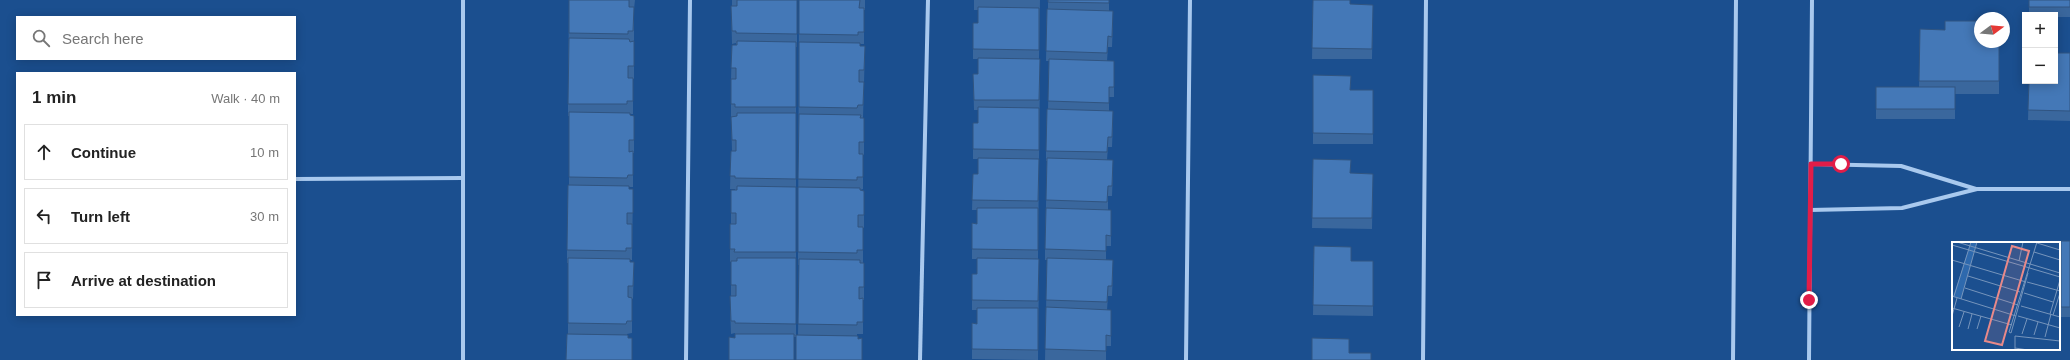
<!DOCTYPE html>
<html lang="en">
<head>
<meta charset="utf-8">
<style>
  body { margin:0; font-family:Arial,sans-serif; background:#f6f6f6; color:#222 }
  .controls { position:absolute; right:12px; top:12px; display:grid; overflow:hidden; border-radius:0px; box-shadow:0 2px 10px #0003 }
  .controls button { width:36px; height:36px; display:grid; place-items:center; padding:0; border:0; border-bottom:1px solid #e0e0e0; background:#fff; color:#222; font:20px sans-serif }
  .compass { position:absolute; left:1974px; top:12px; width:36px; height:36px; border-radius:50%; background:#fff; box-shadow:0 2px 10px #0003; rotate:74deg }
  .stop { position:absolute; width:12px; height:12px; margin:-9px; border:3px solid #e11d48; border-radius:50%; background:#fff }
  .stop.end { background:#e11d48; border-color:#fff; box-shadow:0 1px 4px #0008 }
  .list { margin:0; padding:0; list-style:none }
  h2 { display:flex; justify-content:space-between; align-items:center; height:52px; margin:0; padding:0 16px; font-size:17px }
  h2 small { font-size:13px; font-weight:400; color:#767676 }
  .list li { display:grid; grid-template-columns:26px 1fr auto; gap:12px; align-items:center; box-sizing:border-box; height:56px; margin:0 8px 8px; padding:0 8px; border:1px solid #e0e0e0; border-radius:0px }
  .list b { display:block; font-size:15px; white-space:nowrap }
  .list em { font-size:13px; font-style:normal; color:#767676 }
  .icon { flex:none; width:22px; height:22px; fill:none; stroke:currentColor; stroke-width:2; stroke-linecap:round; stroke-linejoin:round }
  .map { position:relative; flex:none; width:2070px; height:360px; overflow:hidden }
  .search { position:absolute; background:#fff; box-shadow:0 2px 10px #0003; left:16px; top:16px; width:280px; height:44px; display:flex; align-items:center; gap:10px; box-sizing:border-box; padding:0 14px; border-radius:0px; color:#767676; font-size:15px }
  .panel { position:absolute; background:#fff; box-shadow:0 2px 10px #0003; left:16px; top:72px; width:280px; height:244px; border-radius:0px }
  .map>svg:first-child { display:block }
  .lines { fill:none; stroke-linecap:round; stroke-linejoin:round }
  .street { stroke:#a9c9ee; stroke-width:4 }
  .wall { fill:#3a679d }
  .building { fill:#4478b7; stroke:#305480 }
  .route { stroke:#e11d48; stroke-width:5 }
  .inset-road { fill:none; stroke:#7695bc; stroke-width:1 }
  .view { fill:#e88989; fill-opacity:0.15; stroke:#e88989; stroke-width:2 }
  .inset-edge { fill:none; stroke:#fff; stroke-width:2 }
</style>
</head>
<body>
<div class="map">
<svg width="2070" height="360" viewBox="0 0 2070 360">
  <rect width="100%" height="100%" fill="#1b4f8f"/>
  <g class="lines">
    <g class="street">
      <path d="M1811 164 1901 166 1976 189"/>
      <path d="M295 179 463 178"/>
      <path d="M1810 210 1902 208 1977 189H2070"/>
      <path d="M463 360V0"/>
      <path d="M686 360 690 0"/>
      <path d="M920 360 928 0"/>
      <path d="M1186 360 1190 0"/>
      <path d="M1423 360 1426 0"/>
      <path d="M1733 360 1736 0"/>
      <path d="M1809 360 1812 0"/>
    </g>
  </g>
  <g class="wall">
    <path d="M569 0H635L634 9V79H633V114H630L634 140V153H633V187H629V189H633L632 260H630V262H634L633 299H632V333L627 334V335L568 334V263H567V250L569 185V116H568V104Z"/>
    <path d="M732 0H797V47H796V337L735 338V333L731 334 730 309 731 296V262H730V237L731 224V190H735V189H730L731 151H732L731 117H735H731V79L732 45H736V43L732 44 731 6H732Z"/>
    <path d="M799 0H865V10H864V44H860V46H865L864 83 863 118H864V155H863V189L860 190 864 191V228H863V263H864V300H863V334H857V336L798 335 799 265H798V252Z"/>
    <path d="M974 0H1040L1039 59 1040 69 1038 259 1039 269 1038 360 972 359V323L977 324V310H972V274H977V259H972V223L977 224V210H972L973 174H978V159H973V123H978V110H974L973 74H978V59H973V23H978V10H974Z"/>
    <path d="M1048 0H1109V11L1113 21 1112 47H1108L1107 61H1114V97H1109V111L1113 121 1112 147H1108L1107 160 1113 170 1112 196H1108V210H1111V246H1106V260L1113 270 1112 296H1108L1107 310H1111V346H1106V360H1045L1047 260H1045V249L1047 161H1046V151L1048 109 1049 61H1046L1047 9H1048Z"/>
    <path d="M1313 0 1350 4 1373 5 1372 59H1312Z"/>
    <path d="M2029 0H2070V17H2055V15H2029Z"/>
    <path d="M1920 29 1999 42V94H1955V119H1876V87H1919Z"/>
    <path d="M1313 75 1350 90H1373V144H1313Z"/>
    <path d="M2029 81 2070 110V121L2028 120Z"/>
    <path d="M1313 159 1350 173 1373 174 1372 229 1312 228Z"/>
    <rect x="2061" y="241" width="9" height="76"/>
    <path d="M1314 246 1351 261H1373V316L1313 315Z"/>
  </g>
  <g class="building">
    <path d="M569 0H629V7H634L633 31H628V34L569 33Z"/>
    <path d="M737 0H797V34L736 33V31H732L731 6H737Z"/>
    <path d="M799 0H860L859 8H864V32H858V35L799 34Z"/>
    <path d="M1048 0H1109V3L1048 2Z"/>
    <path d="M1313 0H1350V4L1373 5 1372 49 1312 48Z"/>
    <rect x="2029" y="0" width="41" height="7"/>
    <path d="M978 7 1039 8V50L973 49V23H978Z"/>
    <path d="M1047 9 1113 11 1112 37 1108 36 1107 53 1046 51Z"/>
    <path d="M1945 21H1980V42H1999V81H1919L1920 29 1945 30Z"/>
    <path d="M569 38 629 39 630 42 634 41V66H628V78H633V101H627V104H568Z"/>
    <path d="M737 41 796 42V107H735V104H731V79H736V68H731L732 45H737Z"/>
    <path d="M799 42 860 43V46H865L864 70H859V82H864L863 105H858L857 108 799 107Z"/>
    <path d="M2055 53H2070V111L2028 110 2029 81H2055Z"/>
    <path d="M978 58 1040 59 1039 100H974L973 74H978Z"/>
    <path d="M1049 59 1114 61V87H1109V103L1048 101Z"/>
    <path d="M1313 75 1351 76 1350 90H1373V134L1313 133Z"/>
    <rect x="1876" y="87" width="79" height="22"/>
    <path d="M978 107 1039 108V150L973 149V123H978Z"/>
    <path d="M1047 109 1113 111 1112 137H1108L1107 152 1046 151Z"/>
    <path d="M569 112 630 113V115L634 116V140H629V152L633 151V175H628L627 178 569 177Z"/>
    <path d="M737 113H796V179L735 178V176H730L731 151H736V140H732L731 117 737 116Z"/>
    <path d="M799 114 861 115 860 118H864V142H859V154H863V177H857V180L798 179Z"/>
    <path d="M978 158 1039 159 1038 201 972 200 973 174H978Z"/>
    <path d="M1047 158 1113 160 1112 186H1108L1107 202 1046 200Z"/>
    <path d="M1313 159 1351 160 1350 173 1373 174 1372 218H1312Z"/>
    <path d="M568 185 629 186V189H633V213H627V224H632V248H626V251L567 250Z"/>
    <path d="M737 186 796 187V252H734L735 249H730V224H736V213H731V190H737Z"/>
    <path d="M798 187 860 188V190L864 191V215H858V227H863V250H857V253L798 252Z"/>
    <path d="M977 208H1038V250L972 249V223L977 224Z"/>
    <path d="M1046 208 1111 210V236L1106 235V251L1045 249Z"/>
    <rect x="1956" y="241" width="25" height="2"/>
    <rect x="2061" y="241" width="9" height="66"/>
    <rect x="2011" y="242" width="26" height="1"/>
    <path d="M1314 246 1351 247V261H1373V306L1313 305Z"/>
    <path d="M568 258 630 259V262H634L633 286H628V297L632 298V321H627L626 324 568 323Z"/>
    <path d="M737 258H796V324L735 323V321H731L730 296H736V285H731V261H737Z"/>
    <path d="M977 258 1039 259 1038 301 972 300V274H977Z"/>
    <path d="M1047 258 1113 260 1112 286H1108L1107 302 1046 300Z"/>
    <path d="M799 259 860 260V263H864V287H859V299L863 298V322H857V325L798 324Z"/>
    <path d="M1046 307 1111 310V336L1106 335V351L1045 349Z"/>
    <path d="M977 308H1038V350L972 349V323L977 324Z"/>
    <path d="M567 334 628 335V338H632V360H566Z"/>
    <path d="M735 334H794V360H729V337L735 338Z"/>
    <path d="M796 335 858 336V339L862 338V360H796Z"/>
    <path d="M1312 338 1349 339V353H1371V360H1312Z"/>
  </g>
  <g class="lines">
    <path class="route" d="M1809 300 1811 164H1841"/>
  </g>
  <g transform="translate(1952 242)">
    <rect width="108" height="108" fill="#1b4f8f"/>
    <path d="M19 0H25L9 57 1 55Z" fill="#2e69ad"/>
    <path class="inset-road" d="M5 0 108 31M85 1 108 8M0 3 108 35M82 10 108 18M0 18 74 40M67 19 71 0M16 34 68 50M75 40 108 49M13 46 66 63M72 51 101 60M0 54 64 74M2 54 19 0M9 57 25 0M69 64 108 75M0 66 60 83M98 72 108 38M101 73 108 51M0 74 5 56M66 74 108 86M7 85 12 70M16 87 20 72M25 87 29 74M57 90 85 0M57 90 59 91 76 31M70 92 75 77M82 93 86 80M93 95 99 72M63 106 76 108M63 108V94L108 99"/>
    <path class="view" d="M60 4 77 9 50 103 33 99Z"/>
    <rect width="108" height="108" class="inset-edge"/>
  </g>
</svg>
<div class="controls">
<button>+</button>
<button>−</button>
</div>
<svg class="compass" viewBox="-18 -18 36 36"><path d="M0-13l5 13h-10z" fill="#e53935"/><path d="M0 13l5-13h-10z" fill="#767676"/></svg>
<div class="stop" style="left:1841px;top:164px"></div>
<div class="stop end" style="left:1809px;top:300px"></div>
<div class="search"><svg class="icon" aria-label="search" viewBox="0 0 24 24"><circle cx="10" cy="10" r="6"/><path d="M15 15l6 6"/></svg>Search here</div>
<section class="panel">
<h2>1 min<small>Walk · 40 m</small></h2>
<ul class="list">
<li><svg class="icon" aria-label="ahead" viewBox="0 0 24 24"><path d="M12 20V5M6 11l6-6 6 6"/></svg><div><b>Continue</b></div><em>10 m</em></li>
<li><svg class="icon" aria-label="left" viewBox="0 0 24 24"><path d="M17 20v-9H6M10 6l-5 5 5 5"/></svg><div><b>Turn left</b></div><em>30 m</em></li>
<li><svg class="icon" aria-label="arrive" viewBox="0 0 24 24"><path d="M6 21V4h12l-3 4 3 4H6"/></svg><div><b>Arrive at destination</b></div></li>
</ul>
</section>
</div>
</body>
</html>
